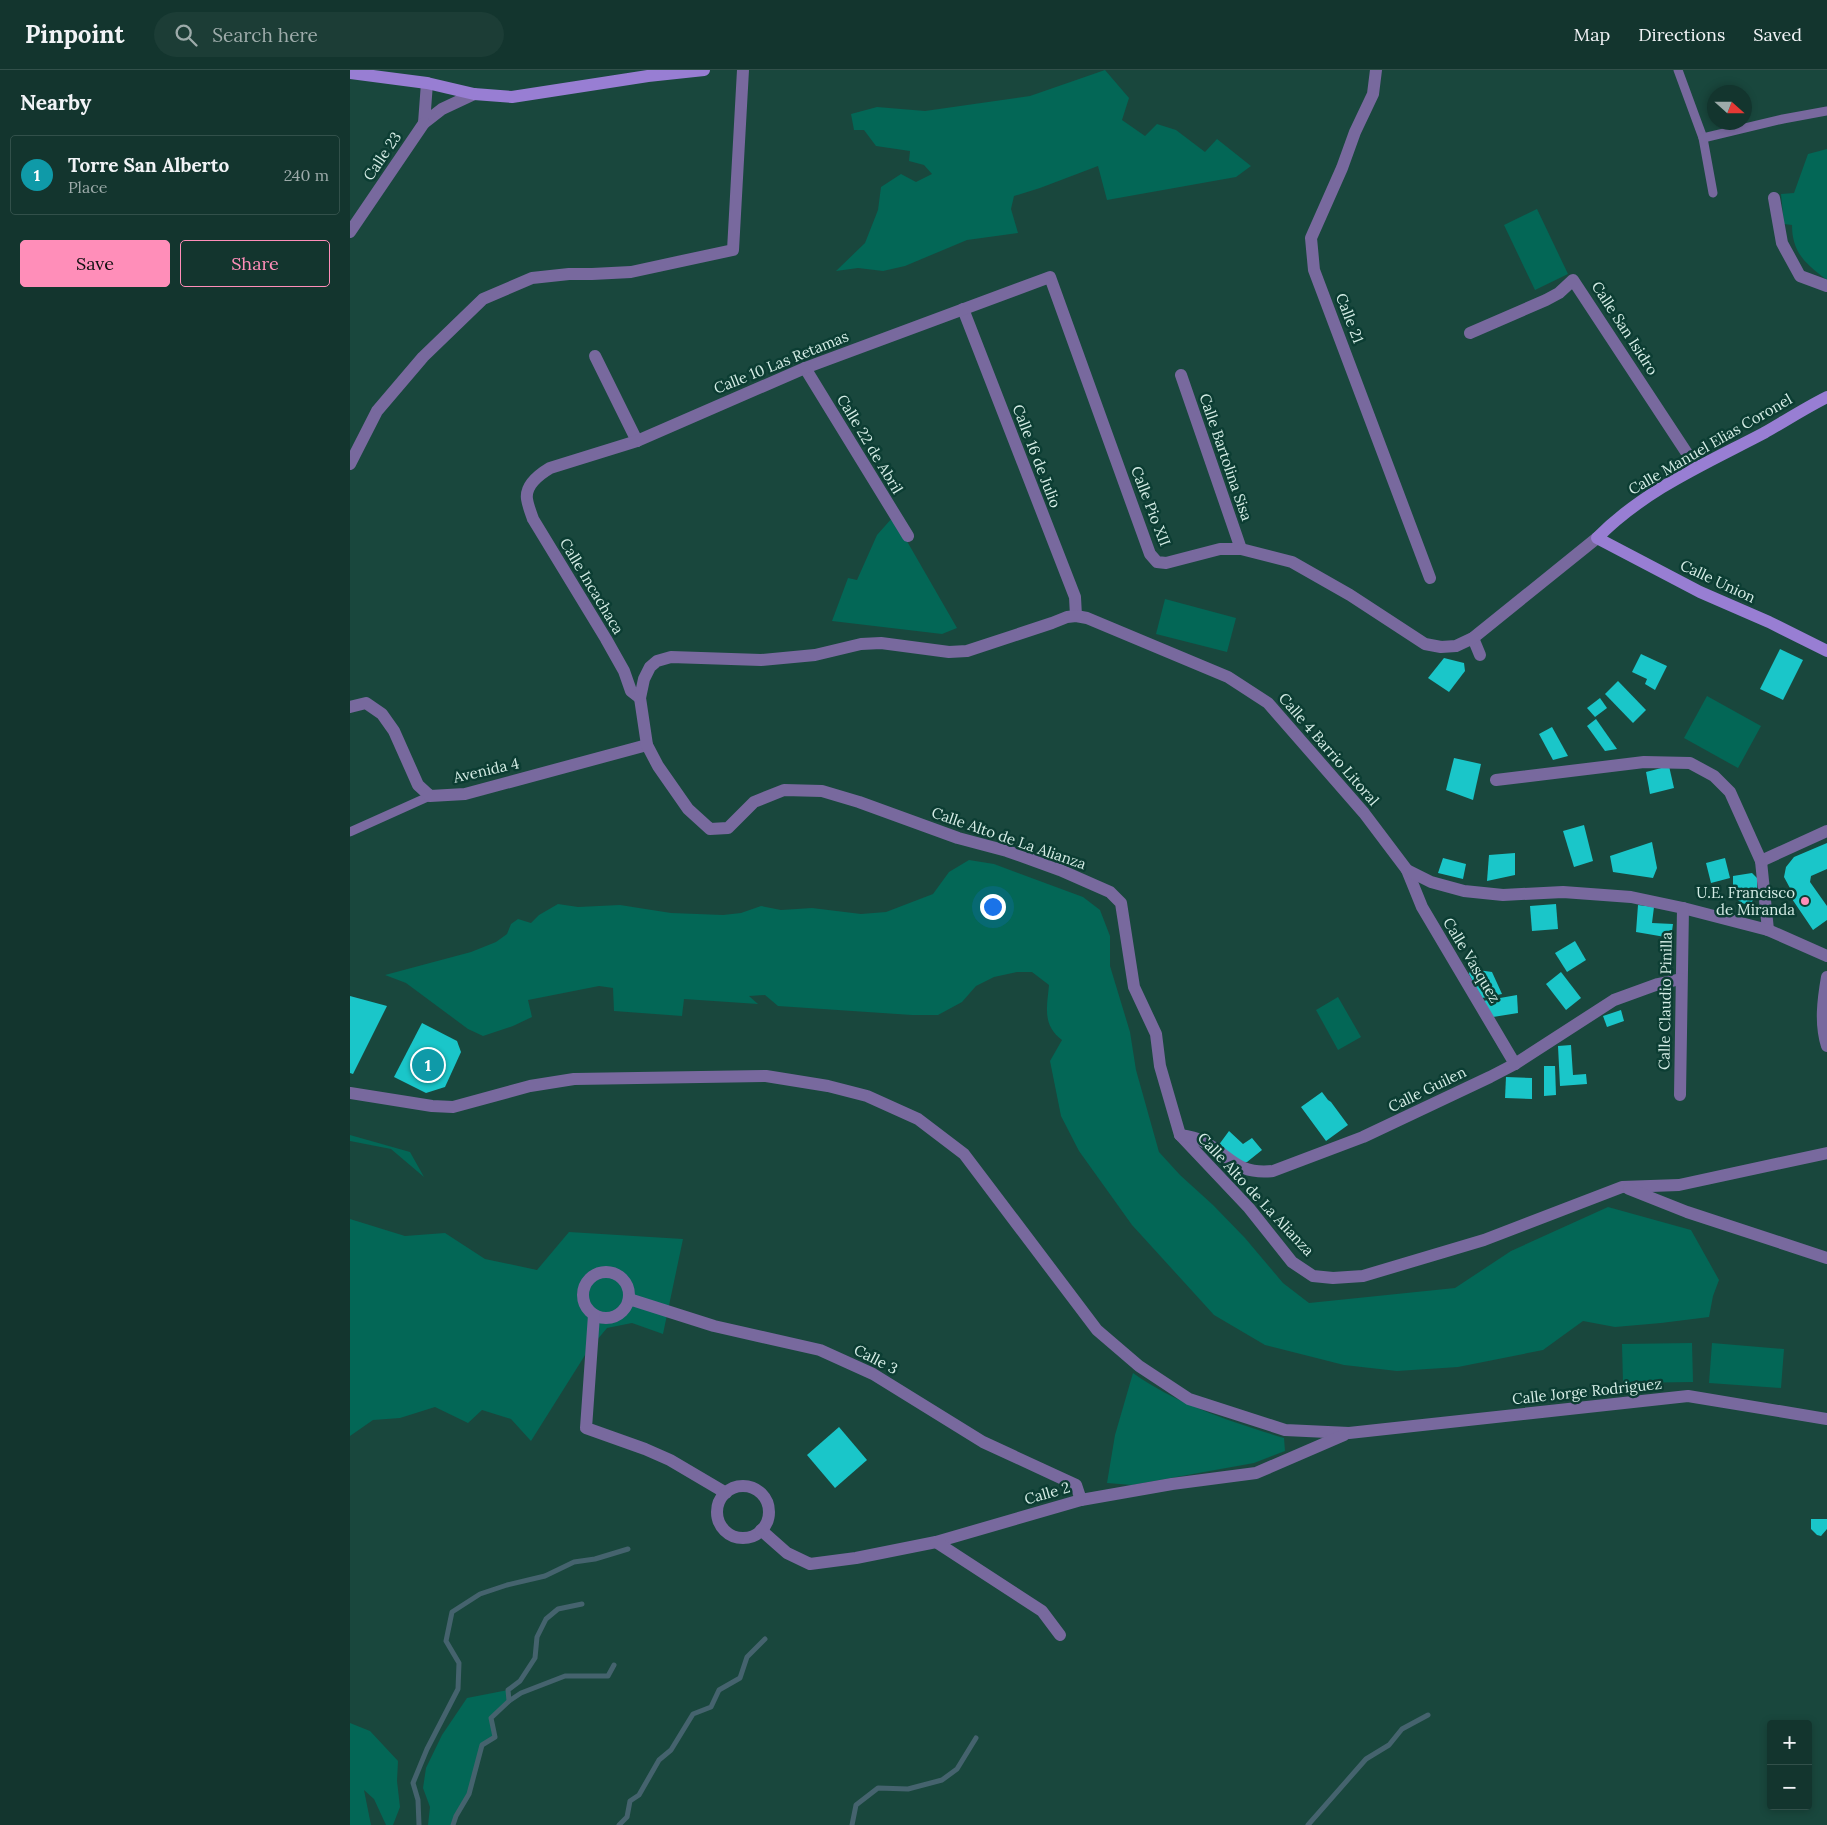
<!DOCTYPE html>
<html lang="en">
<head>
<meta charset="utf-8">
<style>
  body { margin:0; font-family:Lora,serif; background:#1c3d36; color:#f1f3f6 }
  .controls { position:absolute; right:15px; bottom:15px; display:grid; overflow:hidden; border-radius:5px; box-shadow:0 2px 8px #0003 }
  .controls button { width:45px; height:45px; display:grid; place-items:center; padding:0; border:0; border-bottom:1px solid #32504a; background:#13352e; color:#f1f3f6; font:25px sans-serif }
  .compass { position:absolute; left:1357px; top:15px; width:45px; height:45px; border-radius:50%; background:#13352e; box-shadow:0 2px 8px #0003; rotate:111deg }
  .you { position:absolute; left:642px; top:836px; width:18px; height:18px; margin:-12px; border:4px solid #fff; border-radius:50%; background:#1a73e8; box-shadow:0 0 0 8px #1a73e833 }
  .badge { display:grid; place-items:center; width:32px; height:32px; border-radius:50%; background:#ff8eb9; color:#fff; font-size:16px; font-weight:700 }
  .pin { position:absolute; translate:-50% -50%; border:2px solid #fff; box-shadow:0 1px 5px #0006 }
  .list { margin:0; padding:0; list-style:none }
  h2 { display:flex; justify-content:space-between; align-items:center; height:65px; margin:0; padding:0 20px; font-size:21px }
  h2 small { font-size:16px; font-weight:400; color:#9dabaa }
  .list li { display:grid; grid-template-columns:32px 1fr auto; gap:15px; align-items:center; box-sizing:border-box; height:80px; margin:0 10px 10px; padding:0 10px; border:1px solid #32504a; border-radius:5px }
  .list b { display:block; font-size:19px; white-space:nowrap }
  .list p { margin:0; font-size:16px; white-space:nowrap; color:#9dabaa }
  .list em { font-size:16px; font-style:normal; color:#9dabaa }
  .actions { display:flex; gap:10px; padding:15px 20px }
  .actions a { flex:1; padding:11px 0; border:1px solid #ff8eb9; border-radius:5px; text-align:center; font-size:18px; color:#ff8eb9 }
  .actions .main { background:#ff8eb9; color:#111 }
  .icon { flex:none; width:28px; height:28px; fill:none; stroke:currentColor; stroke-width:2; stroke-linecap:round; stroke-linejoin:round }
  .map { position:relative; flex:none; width:1477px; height:1755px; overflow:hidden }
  header { display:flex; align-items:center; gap:30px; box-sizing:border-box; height:70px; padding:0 25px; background:#13352e; border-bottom:1px solid #32504a }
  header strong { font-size:24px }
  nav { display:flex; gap:28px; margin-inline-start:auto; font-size:18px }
  .search { width:350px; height:45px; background:#1c3d36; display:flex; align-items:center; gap:12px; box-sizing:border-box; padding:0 18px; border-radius:28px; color:#9dabaa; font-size:19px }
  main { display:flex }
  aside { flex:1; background:#13352e }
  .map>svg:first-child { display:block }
  .green { fill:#036756 }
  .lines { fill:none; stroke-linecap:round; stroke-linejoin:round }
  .stream { stroke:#45636e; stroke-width:5 }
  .building { fill:#1ac6c9 }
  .lane { stroke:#78699e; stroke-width:9 }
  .street { stroke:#78699e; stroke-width:12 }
  .secondary { stroke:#987ed3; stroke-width:12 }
  .poi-dot { fill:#ff8eb9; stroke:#0c3d33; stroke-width:2 }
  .labels { text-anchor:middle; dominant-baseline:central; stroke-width:5; stroke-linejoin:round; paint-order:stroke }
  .street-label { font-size:15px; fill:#d5ede6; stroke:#0c3d33 }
  .poi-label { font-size:15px; fill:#d5ede6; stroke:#0c3d33; text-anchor:end }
</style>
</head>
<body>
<header>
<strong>Pinpoint</strong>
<div class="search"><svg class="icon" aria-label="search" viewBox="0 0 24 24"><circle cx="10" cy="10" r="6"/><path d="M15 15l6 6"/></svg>Search here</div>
<nav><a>Map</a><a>Directions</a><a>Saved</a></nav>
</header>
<main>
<aside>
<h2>Nearby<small></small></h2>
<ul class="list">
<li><span class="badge" style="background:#0f9aa8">1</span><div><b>Torre San Alberto</b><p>Place</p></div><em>240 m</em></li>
</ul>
<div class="actions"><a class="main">Save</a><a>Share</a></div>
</aside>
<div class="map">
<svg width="1477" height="1755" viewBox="0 0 1477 1755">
  <rect width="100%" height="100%" fill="#19473d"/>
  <g class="green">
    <path d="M755 0 779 28 772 50 795 66 807 54 826 60 855 82 867 69 901 96 886 107 757 130 748 96 690 118 664 126 661 139 668 163 617 170 555 196 533 201 508 198 486 201 515 173 528 140 531 117 551 104 566 112 582 104 574 95 559 91 560 81 526 76 514 60H504L501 44 527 37 575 41 680 26Z"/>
    <path d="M1477 79V210C1456 194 1442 183 1442 155L1434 154 1431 124 1444 123 1458 84Z"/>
    <path d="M1187 139 1218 204 1185 220 1154 155Z"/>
    <path d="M543 447 607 558 592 564 482 551 498 508 507 510 527 465Z"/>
    <path d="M815 529 886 548 877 582 806 564Z"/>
    <path d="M1357 626 1411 656 1388 698 1334 668Z"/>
    <path d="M619 790 644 794 733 827 750 840 760 866V896L780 962 786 1000 809 1082 830 1105 863 1135 895 1168 933 1213 959 1233 1105 1218 1161 1181 1258 1137 1341 1160 1369 1210 1363 1226 1359 1247 1311 1253 1265 1257 1233 1251 1193 1280 1108 1297 1047 1301 994 1295 915 1275 864 1245 782 1155 729 1081 711 1046 700 991 712 970C692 955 697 937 699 915L682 902H667L644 907 626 916 612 932 588 945H562L428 936 415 925 399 926 408 934 334 929 332 946 264 941 263 918 249 916 178 930 182 947 163 956 133 966 118 959 56 913 35 905 121 882 146 872 157 864 161 854 168 849 181 853 189 845 208 834 228 837 270 835 321 843 373 845 391 843 411 836 431 840 462 838 511 844 536 842 583 824 599 802Z"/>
    <path d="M988 927 1011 967 988 980 966 940Z"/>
    <path d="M0 1065 60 1082 74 1107 41 1079 0 1071Z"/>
    <path d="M0 1149 55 1166 95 1163 135 1189 187 1200 219 1162 333 1169 313 1264 282 1253 257 1258 237 1282 181 1371 161 1349 132 1340 118 1353 85 1337 50 1348 23 1350 0 1366Z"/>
    <path d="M1342 1273 1343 1312 1273 1313 1272 1274Z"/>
    <path d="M1362 1273 1434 1279 1431 1318 1359 1313Z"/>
    <path d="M783 1303C828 1335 882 1352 934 1368L935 1381 904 1393 782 1415 757 1413 765 1365Z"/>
    <path d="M158 1620 159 1631 141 1648 145 1667 132 1675 119 1724 106 1746 103 1755H78L80 1737 73 1718 76 1698 92 1665 117 1628Z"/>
    <path d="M0 1653 20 1661 48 1691 47 1711 50 1737 43 1755H36L24 1729 14 1720 21 1755H0Z"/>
  </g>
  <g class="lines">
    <g class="stream">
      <path d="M159 1631 171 1623 215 1606H258L264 1595"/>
      <path d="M69 1755 68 1730 63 1713 77 1679 108 1619 109 1593 96 1571 102 1542 130 1524 157 1515 195 1506 224 1492 245 1489 278 1479"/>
      <path d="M103 1755 106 1746 119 1724 132 1675 145 1667 141 1648 159 1631 158 1620 170 1611 185 1588 187 1567 196 1549 208 1539 232 1534"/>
      <path d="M269 1755 277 1747 280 1731 289 1725 309 1690 321 1680 343 1644 361 1637 369 1620 390 1608 397 1587 415 1569"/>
      <path d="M502 1755 506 1735 528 1718 558 1719 592 1710 607 1699 626 1668"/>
      <path d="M958 1755 1016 1689 1039 1675 1052 1659 1078 1645"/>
    </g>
  </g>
  <g class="building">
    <path d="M1430 579 1453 590 1433 630 1410 619Z"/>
    <path d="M1291 584 1317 596 1305 620 1295 614 1297 609 1282 602Z"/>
    <path d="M1094 588 1114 593 1115 601 1099 622 1078 608Z"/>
    <path d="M1268 611 1296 640 1283 653 1255 624Z"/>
    <path d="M1250 628 1257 638 1245 647 1237 638Z"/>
    <path d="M1246 649 1267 679 1255 681 1237 656Z"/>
    <path d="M1202 657 1218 686 1203 690 1189 664Z"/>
    <path d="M1104 688 1131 694 1123 730 1096 720Z"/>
    <path d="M1319 696 1324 718 1300 724 1296 702Z"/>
    <path d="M1234 755 1243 791 1224 797 1213 761Z"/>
    <path d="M1302 772 1307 798 1303 808 1263 802 1260 786Z"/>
    <path d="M1477 773V799L1461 806 1460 812 1477 836V850L1463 860 1438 823 1441 820 1434 807 1436 797 1444 787Z"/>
    <path d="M1165 783V805L1137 811 1139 785Z"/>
    <path d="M1093 788 1116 794 1113 809 1088 803Z"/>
    <path d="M1375 788 1380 808 1361 813 1356 793Z"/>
    <path d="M1402 803 1407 808V819L1401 835 1391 833 1383 825V806Z"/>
    <path d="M1206 834 1208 859 1182 861 1180 836Z"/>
    <path d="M1288 835 1304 837 1302 853 1323 854 1321 868 1286 862Z"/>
    <path d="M1225 871 1236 890 1217 902 1205 883Z"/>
    <path d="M1121 899 1142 902 1152 924 1132 928 1119 904Z"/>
    <path d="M1211 902 1231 928 1216 940 1196 914Z"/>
    <path d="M1167 925 1168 943 1143 947 1133 931Z"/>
    <path d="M0 926 37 936 3 1004 0 1003Z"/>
    <path d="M1271 940 1274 951 1257 957 1253 946Z"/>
    <path d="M72 953 107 971 111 982 95 1017 76 1023 44 1007Z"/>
    <path d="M1221 975 1223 1005 1236 1004 1237 1014 1210 1016 1208 976Z"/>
    <path d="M1194 996H1205L1206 1025 1194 1026Z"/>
    <path d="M1156 1007 1182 1008V1029L1155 1028Z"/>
    <path d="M972 1022 978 1030 981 1032 998 1055 976 1071 951 1037Z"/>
    <path d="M879 1061 893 1074 902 1068 912 1080 897 1092H890L868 1076Z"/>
    <path d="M489 1357 517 1390 485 1418 457 1385Z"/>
    <path d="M1461 1449H1477V1459L1471 1466 1467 1465 1461 1459Z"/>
  </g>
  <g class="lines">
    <g class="lane">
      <path d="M1328 0 1353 68 1363 123"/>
      <path d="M1353 68 1433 49 1477 41"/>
      <path d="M0 762 80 726"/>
    </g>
    <g class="street">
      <path d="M1026 0 1023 24 1005 62 992 98 961 168 964 200 1080 508"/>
      <path d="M77 13 74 53 92 39 124 24"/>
      <path d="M1424 128 1432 173 1450 206 1477 216"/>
      <path d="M0 162 74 53"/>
      <path d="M613 239 725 527 726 546"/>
      <path d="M1120 263 1196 230 1209 223 1223 210 1346 397"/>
      <path d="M245 286 287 371"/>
      <path d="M455 298 558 466"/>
      <path d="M831 305 891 479"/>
      <path d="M0 394 27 341 73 287 133 229 182 208 219 204H242L281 202 383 180 393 0"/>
      <path d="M1123 568 1130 585"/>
      <path d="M290 628 281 621 274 601 256 569 183 449C181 443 178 436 177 429 175 415 190 404 200 398L287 371 455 298 700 207 800 484 807 492 816 493 870 479H891L942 492 1000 525 1075 574 1091 577 1106 576 1123 568 1247 468"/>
      <path d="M0 637 16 633 32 644 44 661 68 715 80 726 115 724 297 675"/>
      <path d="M1146 710 1294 692 1340 693 1364 706 1380 722 1411 791 1418 860"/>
      <path d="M1411 791 1477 761"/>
      <path d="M1057 800 1072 837 1165 994"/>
      <path d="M1477 886 1418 860 1333 838 1281 827 1213 822 1153 825 1114 821 1081 812 1057 800 1014 743 918 633 878 607 737 548 726 546 717 547 702 553 617 581 599 582 531 573 511 574 465 585 411 590 321 587 307 591 300 597 294 609 290 628 297 675 308 696 338 739 360 759 378 758 404 732 434 720 472 721 509 732 608 768 657 781 710 800 760 822 771 833 784 917 806 964 810 996 830 1065 899 1138 942 1192 963 1206 983 1208 1013 1206 1134 1170 1272 1117 1329 1115 1477 1083"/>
      <path d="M1477 907C1473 930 1470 954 1477 976"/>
      <path d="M0 1023 82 1036 103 1037 180 1016 224 1009 416 1006 478 1016 517 1026 568 1049 614 1084 747 1260 789 1296 839 1329 935 1360 999 1363 1338 1326 1477 1349"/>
      <path d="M1330 1025 1333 838"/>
      <path d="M830 1065C838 1066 845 1067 852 1071 881 1085 885 1105 923 1101L1013 1067 1140 1007 1165 994 1264 930 1308 914 1331 909"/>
      <path d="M1279 1119 1337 1142 1477 1188"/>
      <circle cx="256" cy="1225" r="23"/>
      <path d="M279 1229 364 1256 470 1280 523 1304 633 1372 726 1415 731 1430"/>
      <path d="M244 1245 236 1358 295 1379 320 1390 376 1423"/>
      <circle cx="393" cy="1442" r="26"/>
      <path d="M411 1460 437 1483 460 1494 506 1488 586 1472 731 1430 822 1414 906 1403 994 1365"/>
      <path d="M586 1472 692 1541 710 1565"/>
    </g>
    <g class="secondary">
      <path d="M0 3 77 13 124 24 162 27 298 6 354 0"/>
      <path d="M1477 327C1455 338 1435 351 1414 363 1355 394 1294 420 1247 468L1350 522 1419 552 1477 581"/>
    </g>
  </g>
  <circle class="poi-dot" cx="1455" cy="831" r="5"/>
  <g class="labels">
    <g class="street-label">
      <text transform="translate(32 86) rotate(-56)">Calle 23</text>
      <text transform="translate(1000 248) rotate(69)">Calle 21</text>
      <text transform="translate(1275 258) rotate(57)">Calle San Isidro</text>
      <text transform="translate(431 292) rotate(-22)">Calle 10 Las Retamas</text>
      <text transform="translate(520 374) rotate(59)">Calle 22 de Abril</text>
      <text transform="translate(1360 374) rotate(-30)">Calle Manuel Elias Coronel</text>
      <text transform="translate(687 386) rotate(69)">Calle 16 de Julio</text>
      <text transform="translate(876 387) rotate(71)">Calle Bartolina Sisa</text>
      <text transform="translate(801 436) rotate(69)">Calle Pio XII</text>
      <text transform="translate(1368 511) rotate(25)">Calle Union</text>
      <text transform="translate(242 516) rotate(59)">Calle Incachaca</text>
      <text transform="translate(979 679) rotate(49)">Calle 4 Barrio Litoral</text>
      <text transform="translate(136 700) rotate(-13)">Avenida 4</text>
      <text transform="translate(659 768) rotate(19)">Calle Alto de La Alianza</text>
      <text transform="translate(1122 890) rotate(59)">Calle Vasquez</text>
      <text transform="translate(1315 931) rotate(-89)">Calle Claudio Pinilla</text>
      <text transform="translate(1077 1019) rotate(-26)">Calle Guilen</text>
      <text transform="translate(906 1124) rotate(47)">Calle Alto de La Alianza</text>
      <text transform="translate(526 1289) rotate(27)">Calle 3</text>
      <text transform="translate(1237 1321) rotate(-6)">Calle Jorge Rodriguez</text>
      <text transform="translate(697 1423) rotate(-16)">Calle 2</text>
    </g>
    <g class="poi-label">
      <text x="1445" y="822">U.E. Francisco<tspan x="1445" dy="17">de Miranda</tspan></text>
    </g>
  </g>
</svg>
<div class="controls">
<button>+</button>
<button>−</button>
</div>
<svg class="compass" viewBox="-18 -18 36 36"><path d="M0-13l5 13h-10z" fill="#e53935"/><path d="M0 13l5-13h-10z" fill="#9dabaa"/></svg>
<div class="you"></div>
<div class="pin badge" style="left:78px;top:995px;background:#0f9aa8">1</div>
</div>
</main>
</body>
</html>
